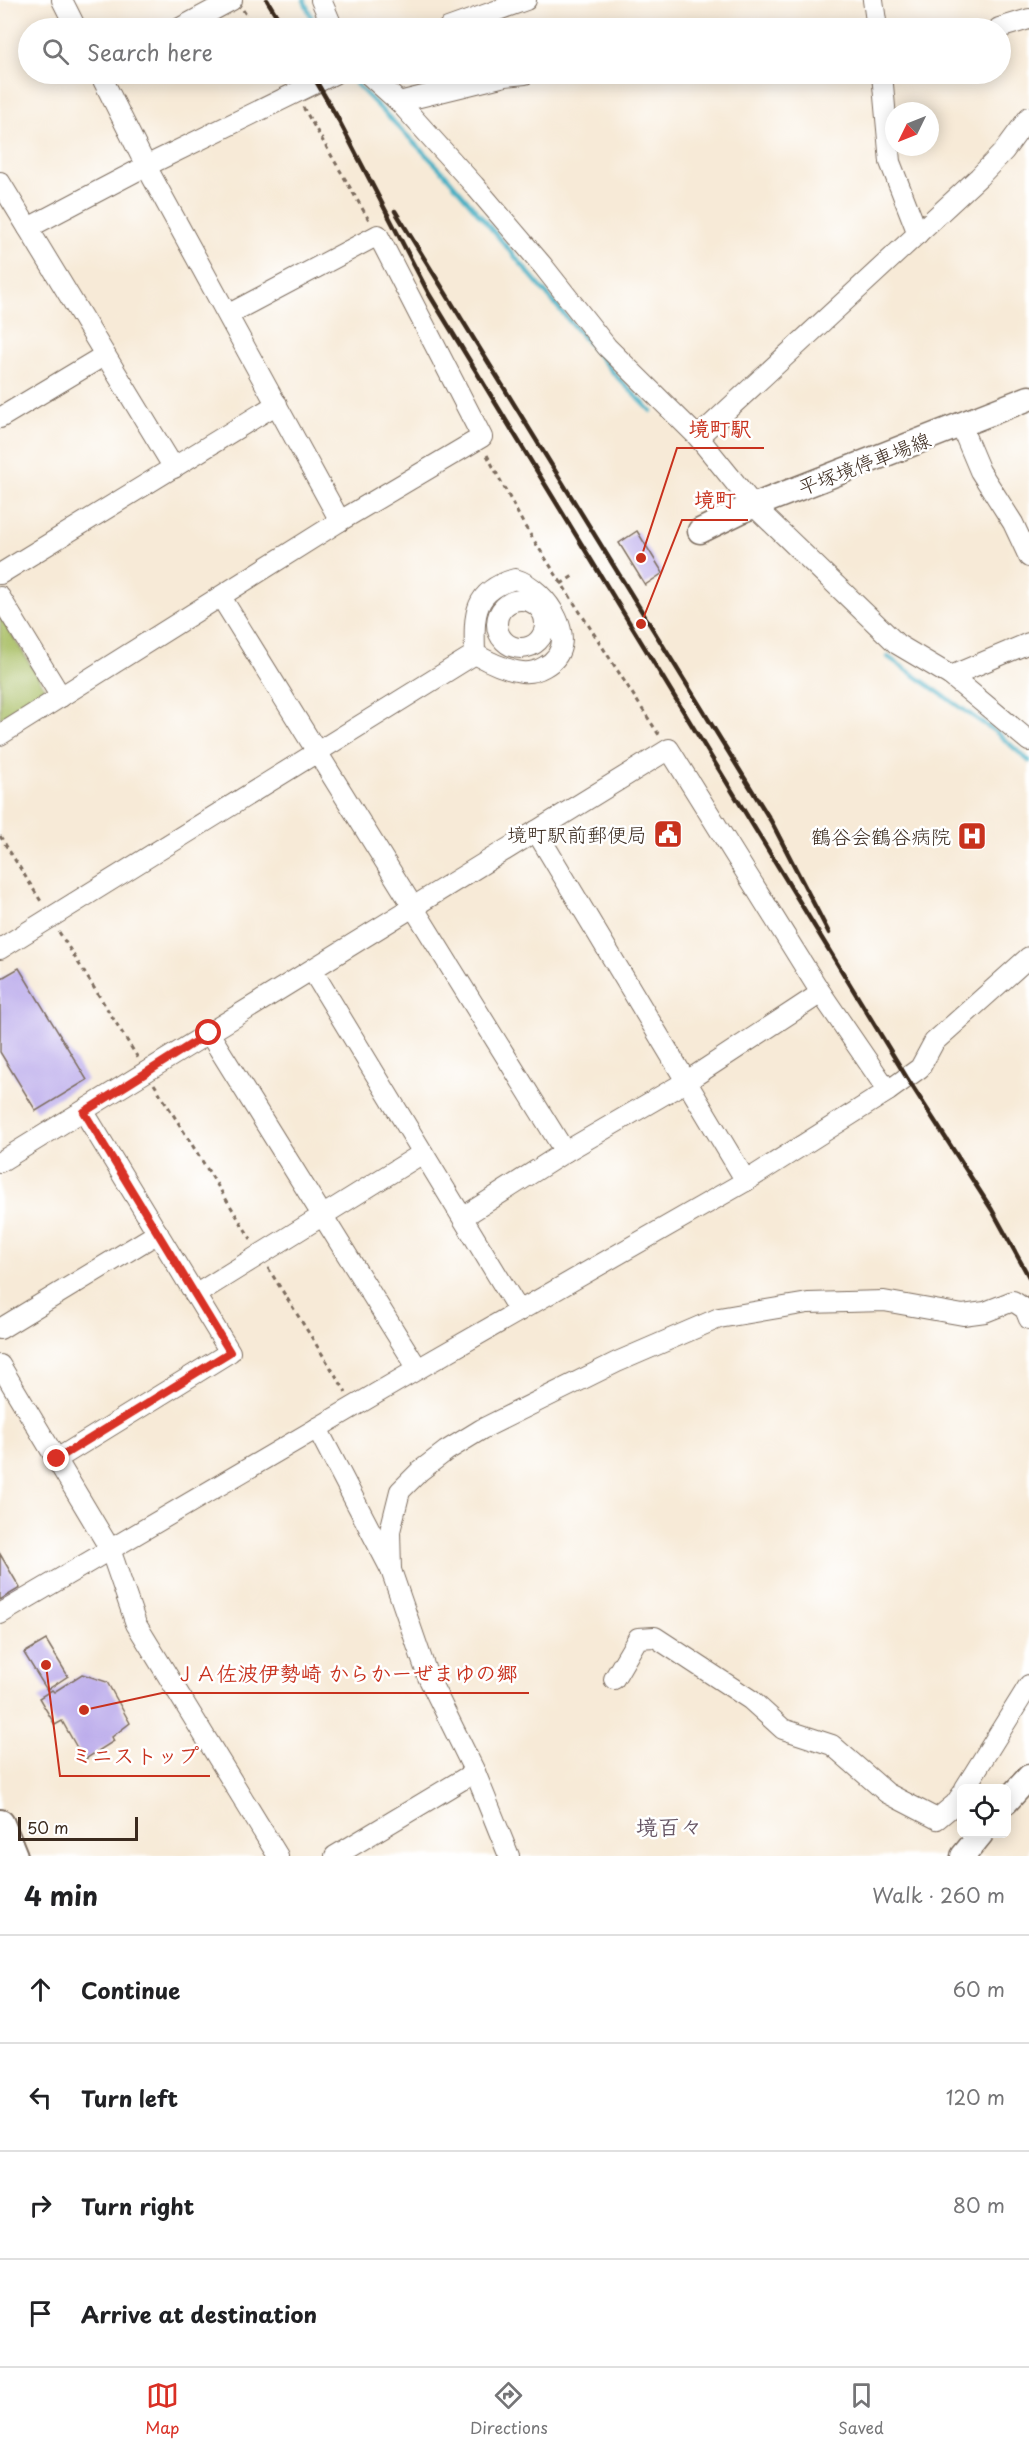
<!DOCTYPE html>
<html lang="en">
<head>
<meta charset="utf-8">
<style>
  body { margin:0; font-family:"Playpen Sans","Klee One",sans-serif; background:#f2f2f2; color:#202124 }
  .controls { position:absolute; right:18px; bottom:18px; display:grid; overflow:hidden; border-radius:9px; box-shadow:0 3px 15px #0003 }
  .controls button { width:54px; height:54px; display:grid; place-items:center; padding:0; border:0; border-bottom:2px solid #e0e0e0; background:#fff; color:#202124; font:30px sans-serif }
  .compass { position:absolute; left:885px; top:102px; width:54px; height:54px; border-radius:50%; background:#fff; box-shadow:0 3px 15px #0003; rotate:227deg }
  .scale { position:absolute; left:18px; bottom:15px; width:120px; box-sizing:border-box; padding-left:6px; border:3px solid #3b2a1e; border-top:0; font-size:16px; line-height:21px; white-space:nowrap; color:#3b2a1e; -webkit-text-stroke:4px #fff; paint-order:stroke }
  .stop { position:absolute; width:18px; height:18px; margin:-14px; border:4px solid #d93025; border-radius:50%; background:#fff }
  .stop.end { background:#d93025; border-color:#fff; box-shadow:0 2px 6px #0008 }
  .list { margin:0; padding:0; list-style:none }
  h2 { display:flex; justify-content:space-between; align-items:center; height:78px; margin:0; padding:0 24px; font-size:26px }
  h2 small { font-size:20px; font-weight:400; color:#757577 }
  .list li { display:grid; grid-template-columns:39px 1fr auto; gap:18px; align-items:center; box-sizing:border-box; height:108px; padding:0 24px; border-top:2px solid #e0e0e0 }
  .list b { display:block; font-size:22px; white-space:nowrap }
  .list em { font-size:20px; font-style:normal; color:#757577 }
  .icon { flex:none; width:33px; height:33px; fill:none; stroke:currentColor; stroke-width:2; stroke-linecap:round; stroke-linejoin:round }
  .map { position:relative; flex:none; width:1029px; height:1856px; overflow:hidden }
  .search { position:absolute; background:#fff; box-shadow:0 3px 15px #0003; left:18px; right:18px; top:18px; height:66px; display:flex; align-items:center; gap:15px; box-sizing:border-box; padding:0 21px; border-radius:33px; color:#757577; font-size:22px }
  .sheet { height:510px; background:#fff }
  nav { display:flex; justify-content:space-around; align-items:center; box-sizing:border-box; height:84px; border-top:2px solid #e0e0e0; background:#fff; font-size:16px; color:#757577 }
  nav a { display:grid; justify-items:center; gap:3px }
  nav .on { color:#d93025 }
  .map>svg:first-child { display:block }
  .green { fill:#a8be63; stroke:#727440; stroke-width:1.5 }
  .lines { fill:none; stroke-linecap:round; stroke-linejoin:round }
  .stream { stroke:#43aec2; stroke-width:4.5 }
  .building { fill:#b8a7ea }
  .minor-casing { stroke:#7d6d5f; stroke-width:22 }
  .major-casing { stroke:#7d6d5f; stroke-width:27 }
  .highway-casing { stroke:#7d6d5f; stroke-width:32 }
  .path { stroke:#7d6d5f; stroke-width:3; stroke-dasharray:4.5 4.5; stroke-linecap:butt }
  .minor { stroke:#fff; stroke-width:20 }
  .major { stroke:#fff; stroke-width:24 }
  .highway { stroke:#fff; stroke-width:28 }
  .rail { stroke:#3b2a1e; stroke-width:4.5 }
  .route { stroke:#d93025; stroke-width:8 }
  .labels { text-anchor:middle; dominant-baseline:central; stroke-width:5; stroke-linejoin:round; paint-order:stroke }
  .street-label { font-size:20px; fill:#3b2a1e; stroke:#fff }
  .poi-label { font-size:20px; fill:#3b2a1e; stroke:#fff; text-anchor:end }
  .quarter-label { font-size:22px; font-weight:bold; fill:#675665; stroke:#fff }
  .leader { fill:none; stroke:#c8321e; stroke-width:2 }
  .callout-dot { fill:#c8321e; stroke:#fff; stroke-width:2 }
  .callout-label { font-size:21px; text-anchor:middle; font-weight:bold; fill:#c8321e; stroke:#fff; stroke-width:5; stroke-linejoin:round; paint-order:stroke }
</style>
</head>
<body>
<div class="map">
<svg width="1029" height="1856" viewBox="0 0 1029 1856">
  <rect width="100%" height="100%" fill="#fff"/>
  <filter id="ink" filterUnits="userSpaceOnUse"><feTurbulence type="fractalNoise" baseFrequency=".0167" numOctaves="2"/><feDisplacementMap in="SourceGraphic" scale="12" xChannelSelector="R" yChannelSelector="G"/><feConvolveMatrix kernelMatrix="1 2 1 2 8 2 1 2 1" color-interpolation-filters="sRGB"/></filter>
  <filter id="wash" filterUnits="userSpaceOnUse"><feTurbulence type="fractalNoise" baseFrequency=".008" numOctaves="4" result="noise"/><feDisplacementMap in="SourceGraphic" scale="24" xChannelSelector="R" yChannelSelector="G"/><feGaussianBlur stdDeviation="1.35" result="paint"/><feColorMatrix in="noise" values="0 0 0 0 0 0 0 0 0 0 0 0 0 0 0 0 0 1.4 0 .05"/><feComposite in="paint" operator="in"/></filter>
  <g filter="url(#wash)">
    <rect width="100%" height="100%" fill="#f7ead7"/>
    <path class="green" d="M0 615 44 686 42 693 0 719Z"/>
    <g class="lines">
      <g class="stream">
        <path d="M304 0 316 28"/>
        <path d="M356 84 445 174 616 376 651 411"/>
        <path d="M888 657 997 733 1029 761"/>
      </g>
    </g>
    <g id="blocks">
      <g class="building">
        <path d="M637 531 663 573 645 585 619 543Z"/>
        <path d="M19 968 87 1080 36 1111 0 1052V979Z"/>
        <path d="M0 1554 20 1588 0 1600Z"/>
        <path d="M46 1640 68 1676 47 1690 24 1653Z"/>
        <path d="M82 1674 107 1682 130 1723 112 1737 114 1741 84 1760 62 1721 55 1725 39 1698 52 1690 54 1692Z"/>
      </g>
    </g>
  </g>
  <g filter="url(#ink)">
    <use href="#blocks" fill-opacity="0" stroke="#7d6d5f" stroke-width="1.5"/>
    <g class="lines">
      <g class="minor-casing">
        <g id="minor">
          <path d="M62 0 76 28"/>
          <path d="M321 0 333 28"/>
          <path d="M873 0 877 28"/>
          <path d="M180 28 232 0"/>
          <path d="M448 28 526 0"/>
          <path d="M999 28 1029 19"/>
          <path d="M100 74 146 166 340 521"/>
          <path d="M368 74 399 102 474 185 543 266 607 347 698 437 754 506 897 644 951 676 1029 741"/>
          <path d="M882 74 890 162 918 234"/>
          <path d="M399 102 505 76 525 74"/>
          <path d="M0 182 174 468"/>
          <path d="M28 228 146 166 334 74"/>
          <path d="M0 418 105 355"/>
          <path d="M961 426 980 471 1013 523 1029 557"/>
          <path d="M698 437 979 177 1004 151 1029 117"/>
          <path d="M0 574 277 404"/>
          <path d="M515 579C547 588 585 646 544 667 537 671 531 673 522 672 505 670 489 662 475 654 474 616 472 591 515 579Z"/>
          <path d="M0 597 61 697"/>
          <path d="M221 597 565 1152"/>
          <circle cx="521" cy="624" r="24"/>
          <path d="M951 676 1029 643"/>
          <path d="M0 735 340 521 482 437 378 235 229 314"/>
          <path d="M536 831 746 1181"/>
          <path d="M0 949 475 654"/>
          <path d="M312 970 519 1311"/>
          <path d="M209 1033 418 1369"/>
          <path d="M0 1162 669 749 821 993 888 1091"/>
          <path d="M463 1217 565 1152 687 1081 821 993"/>
          <path d="M195 1295 423 1153"/>
          <path d="M0 1329 158 1233"/>
          <path d="M0 1365 110 1549 136 1624 278 1856"/>
          <path d="M317 1428 391 1570 428 1677 475 1772 509 1856"/>
          <path d="M57 1459 230 1352 84 1112"/>
          <path d="M391 1570 390 1531 400 1491 420 1471 446 1451 482 1429 617 1362 719 1318 808 1303 884 1301 963 1315 985 1312 1013 1301 1025 1309 1029 1319"/>
          <path d="M0 1614 418 1369 746 1181 888 1091 920 1068 934 1042 1029 957"/>
          <path d="M614 1679 638 1638 655 1637 751 1700 783 1729 832 1745 887 1793 937 1819 955 1804 962 1794"/>
          <path d="M965 1788 1029 1685"/>
          <path d="M335 1856 475 1772"/>
        </g>
      </g>
      <g class="major-casing">
        <g id="major">
          <path d="M700 531 743 510 1029 398"/>
          <path d="M1006 1802 1029 1777"/>
          <path d="M963 1856 981 1834"/>
        </g>
      </g>
      <g class="highway-casing">
        <path id="highway" d="M0 1824 13 1856"/>
      </g>
      <g class="path">
        <path d="M243 10 255 28"/>
        <path d="M303 107 369 220"/>
        <path d="M487 455 524 525 659 735"/>
        <path d="M561 584 573 576"/>
        <path d="M0 836 42 903"/>
        <path d="M59 932 138 1058"/>
        <path d="M154 1084 251 1239"/>
        <path d="M268 1268 346 1392"/>
      </g>
      <use href="#minor" class="minor"/>
      <use href="#major" class="major"/>
      <use href="#highway" class="highway"/>
      <g class="rail">
        <path d="M267 0 284 28"/>
        <path d="M312 74 338 119"/>
        <path d="M335 113 429 294 907 1078 992 1210 1029 1277"/>
        <path d="M395 211 771 821 829 933"/>
      </g>
    </g>
  </g>
  <g class="lines" filter="url(#ink)">
    <path class="route" d="M57 1459 230 1352 84 1112 209 1033"/>
  </g>
  <defs>
    <g id="civic-square" transform="scale(1.5)"><rect x="-9" y="-9" width="18" height="18" rx="4" fill="#c8321e" stroke="#fff"/><path d="M-.6-6.5H3V-4.5H.6V-3L4-1V1h2V6H-6V1h2V-1L-.6-3ZM-1.2 2.5V6h2.4V2.5Z" fill="#fff"/></g>
    <g id="hospital-square" transform="scale(1.5)"><rect x="-9" y="-9" width="18" height="18" rx="4" fill="#c8321e" stroke="#fff"/><path d="M-5-5h3v3.5h4V-5h3V5h-3V1.5h-4V5h-3Z" fill="#fff"/></g>
  </defs>
  <g fill-rule="evenodd">
    <use href="#civic-square" x="668" y="834"/>
    <use href="#hospital-square" x="972" y="836"/>
  </g>
  <g class="labels">
    <g class="street-label">
      <text transform="translate(864 463) rotate(-21)">平塚境停車場線</text>
    </g>
    <g class="poi-label">
      <text x="647" y="834">境町駅前郵便局</text>
      <text x="951" y="836">鶴谷会鶴谷病院</text>
    </g>
    <g class="quarter-label">
      <text x="669" y="1825">境百々</text>
    </g>
  </g>
  <path class="leader" d="M641 558L677 448H764M641 624L682 520H748M84 1710L162 1693H529M46 1665L60 1776H210"/>
  <g class="callout-dot">
    <circle cx="641" cy="558" r="6"/>
    <circle cx="641" cy="624" r="6"/>
    <circle cx="84" cy="1710" r="6"/>
    <circle cx="46" cy="1665" r="6"/>
  </g>
  <g class="callout-label">
    <text x="720" y="436">境町駅</text>
    <text x="715" y="507">境町</text>
    <text x="346" y="1681">ＪＡ佐波伊勢崎 からかーぜまゆの郷</text>
    <text x="135" y="1763">ミニストップ</text>
  </g>
</svg>
<div class="controls">
<button><svg class="icon" aria-label="locate" viewBox="0 0 24 24"><circle cx="12" cy="12" r="6"/><path d="M12 2v4M12 18v4M2 12h4M18 12h4"/></svg></button>
</div>
<svg class="compass" viewBox="-18 -18 36 36"><path d="M0-13l5 13h-10z" fill="#e53935"/><path d="M0 13l5-13h-10z" fill="#757577"/></svg>
<div class="scale">50 m</div>
<div class="stop" style="left:209px;top:1033px"></div>
<div class="stop end" style="left:57px;top:1459px"></div>
<div class="search"><svg class="icon" aria-label="search" viewBox="0 0 24 24"><circle cx="10" cy="10" r="6"/><path d="M15 15l6 6"/></svg>Search here</div>
</div>
<section class="sheet">
<h2>4 min<small>Walk · 260 m</small></h2>
<ul class="list">
<li><svg class="icon" aria-label="ahead" viewBox="0 0 24 24"><path d="M12 20V5M6 11l6-6 6 6"/></svg><div><b>Continue</b></div><em>60 m</em></li>
<li><svg class="icon" aria-label="left" viewBox="0 0 24 24"><path d="M17 20v-9H6M10 6l-5 5 5 5"/></svg><div><b>Turn left</b></div><em>120 m</em></li>
<li><svg class="icon" aria-label="right" viewBox="0 0 24 24"><path d="M7 20v-9h11M14 6l5 5-5 5"/></svg><div><b>Turn right</b></div><em>80 m</em></li>
<li><svg class="icon" aria-label="arrive" viewBox="0 0 24 24"><path d="M6 21V4h12l-3 4 3 4H6"/></svg><div><b>Arrive at destination</b></div></li>
</ul>
</section>
<nav>
<a class="on"><svg class="icon" aria-label="map" viewBox="0 0 24 24"><path d="M3 6l6-2 6 2 6-2v14l-6 2-6-2-6 2zM9 4v14M15 6v14"/></svg>Map</a>
<a><svg class="icon" aria-label="directions" viewBox="0 0 24 24"><path d="M12 3l9 9-9 9-9-9zM9 14v-3h6M13 9l2 2-2 2"/></svg>Directions</a>
<a><svg class="icon" aria-label="saved" viewBox="0 0 24 24"><path d="M7 4h10v16l-5-4-5 4z"/></svg>Saved</a>
</nav>
</body>
</html>
